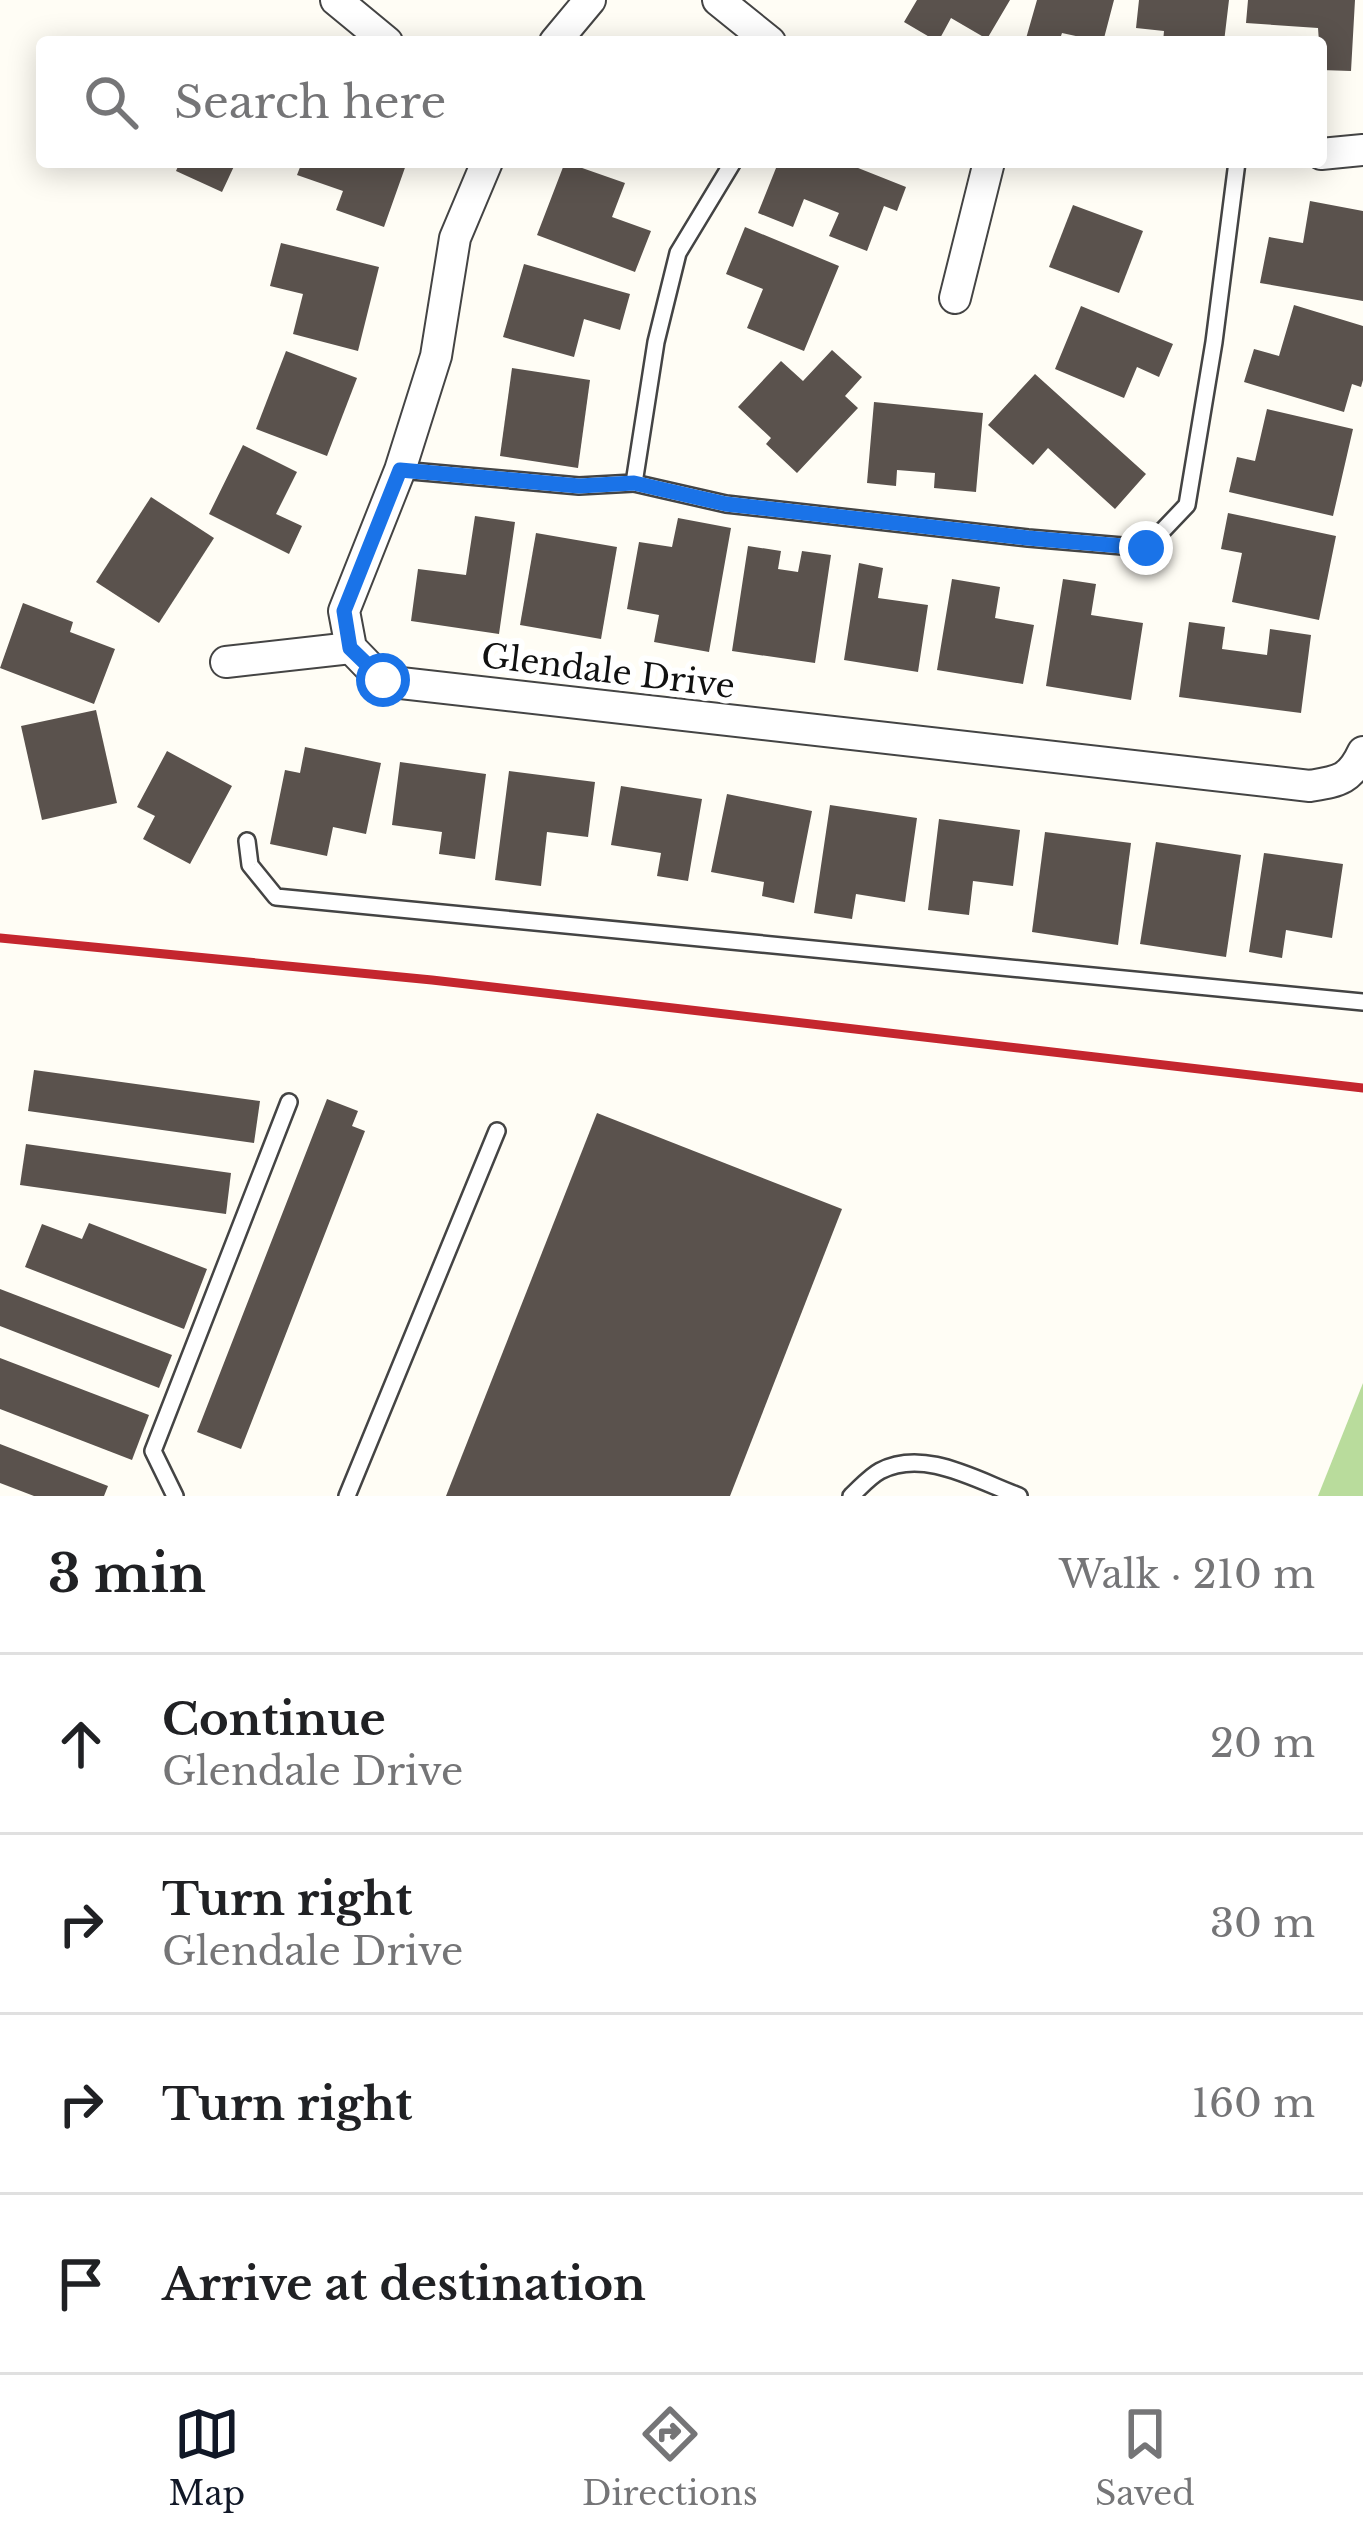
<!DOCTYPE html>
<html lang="en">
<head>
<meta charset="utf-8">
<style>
  body { margin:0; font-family:"Libre Baskerville",serif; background:#f6f6f6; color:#202124 }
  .stop { position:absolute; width:36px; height:36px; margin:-27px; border:9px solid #1a73e8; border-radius:50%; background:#fff }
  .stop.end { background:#1a73e8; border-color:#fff; box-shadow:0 3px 12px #0008 }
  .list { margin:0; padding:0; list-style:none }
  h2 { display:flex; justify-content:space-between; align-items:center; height:156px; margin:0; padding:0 48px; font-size:51px }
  h2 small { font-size:39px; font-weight:400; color:#757577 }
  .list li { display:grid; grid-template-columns:78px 1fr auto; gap:36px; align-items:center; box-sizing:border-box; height:180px; padding:0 48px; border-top:3px solid #e0e0e0 }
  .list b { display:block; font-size:45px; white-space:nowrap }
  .list p { margin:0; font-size:39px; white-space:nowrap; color:#757577 }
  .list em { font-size:39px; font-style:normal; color:#757577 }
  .icon { flex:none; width:66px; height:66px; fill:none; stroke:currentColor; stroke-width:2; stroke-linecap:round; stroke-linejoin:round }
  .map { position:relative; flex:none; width:1363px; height:1496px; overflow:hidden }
  .search { position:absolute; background:#fff; box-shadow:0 6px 30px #0003; left:36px; right:36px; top:36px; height:132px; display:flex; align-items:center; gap:30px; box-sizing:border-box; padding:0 42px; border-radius:12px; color:#757577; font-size:45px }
  .sheet { height:876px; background:#fff }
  nav { display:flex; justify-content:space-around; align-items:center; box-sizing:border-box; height:168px; border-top:3px solid #e0e0e0; background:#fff; font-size:33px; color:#757577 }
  nav a { display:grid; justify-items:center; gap:6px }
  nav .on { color:#111827 }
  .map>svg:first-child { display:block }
  .forest { fill:#b9dc9c }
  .building { fill:#5a524d }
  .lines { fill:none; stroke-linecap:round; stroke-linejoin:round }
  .lane-casing { stroke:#444; stroke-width:20 }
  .street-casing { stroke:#444; stroke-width:34 }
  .lane { stroke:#fff; stroke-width:15 }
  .street { stroke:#fff; stroke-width:30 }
  .rail { stroke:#c4262e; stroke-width:9 }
  .route { stroke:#1a73e8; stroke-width:15 }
  .labels { text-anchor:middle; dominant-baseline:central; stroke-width:12; stroke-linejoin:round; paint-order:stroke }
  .street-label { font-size:33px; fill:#111; stroke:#fff }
</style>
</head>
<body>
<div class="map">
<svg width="1363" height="1496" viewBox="0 0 1363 1496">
  <rect width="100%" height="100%" fill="#fffdf5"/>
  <path class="forest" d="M1363 1383V1496H1318Z"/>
  <g class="building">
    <path d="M917 0H1010L987 39 951 18 938 42 904 22Z"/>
    <path d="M1037 0H1114L1103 42 1062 33 1059 42H1025Z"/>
    <path d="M1139 0H1229L1224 42H1163L1164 31 1136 28Z"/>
    <path d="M1248 0H1355L1351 71 1321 70 1318 28 1246 23Z"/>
    <path d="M180 162H236L222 192 176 171Z"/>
    <path d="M302 162H407L384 227 336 210 343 191 297 175Z"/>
    <path d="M565 162 625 183 612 217 651 231 635 272 537 235Z"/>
    <path d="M788 162H843L906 187 897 211 884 206 867 251 829 236 839 213 804 199 793 227 758 213 778 163 786 167Z"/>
    <path d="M1310 201 1363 211V301L1260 283 1269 237 1303 243Z"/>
    <path d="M1073 205 1143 231 1119 293 1049 267Z"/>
    <path d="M745 227 839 266 804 351 747 328 763 289 726 274Z"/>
    <path d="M281 243 379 267 358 351 293 334 303 294 270 286Z"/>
    <path d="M524 264 630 294 620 330 584 319 574 357 503 337Z"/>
    <path d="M1294 305 1363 326V380L1361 387 1352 384 1344 412 1244 382 1254 349 1279 356Z"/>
    <path d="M1081 306 1173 344 1159 377 1137 367 1124 398 1055 369Z"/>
    <path d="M832 350 862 377 845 396 858 408 797 473 766 444 771 438 738 407 781 361 803 381Z"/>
    <path d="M286 351 357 378 327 456 256 429Z"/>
    <path d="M512 368 590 380 578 468 500 456Z"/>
    <path d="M1035 374 1146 474 1115 509 1048 448 1033 465 988 425Z"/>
    <path d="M874 402 983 413 976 492 934 488 935 473 897 470 896 486 867 483Z"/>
    <path d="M1267 409 1353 429 1333 516 1229 492 1237 457 1255 461Z"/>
    <path d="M243 445 297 472 276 514 302 526 289 554 209 514Z"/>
    <path d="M151 497 214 538 159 623 96 582Z"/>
    <path d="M1228 513 1336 536 1319 620 1232 602 1242 553 1221 549Z"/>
    <path d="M475 516 515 522 499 634 411 621 418 569 466 575Z"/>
    <path d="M678 518 731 528 709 652 654 642 659 615 627 609 639 542 672 547Z"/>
    <path d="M536 533 617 547 601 639 520 625Z"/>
    <path d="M748 546 781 551 778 569 798 572 802 551 831 555 815 663 732 651Z"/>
    <path d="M859 563 883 568 878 598 928 605 918 672 844 660Z"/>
    <path d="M952 579 1000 587 995 618 1034 625 1023 684 937 670Z"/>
    <path d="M1063 579 1096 584 1091 615 1143 623 1131 700 1046 686Z"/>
    <path d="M23 603 73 622 70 632 115 649 94 704 0 668Z"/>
    <path d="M1189 622 1225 627 1222 649 1267 655 1270 629 1311 635 1301 713 1179 697Z"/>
    <path d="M96 710 117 803 42 820 21 726Z"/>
    <path d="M305 747 381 763 366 834 333 827 327 856 270 844 285 770 300 773Z"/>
    <path d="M167 751 232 786 190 864 143 839 155 816 137 807Z"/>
    <path d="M400 762 486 774 475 859 439 854 442 832 392 825Z"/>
    <path d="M509 771 595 782 588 837 547 832 541 886 495 880Z"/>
    <path d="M621 786 702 799 688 881 657 876 661 853 611 845Z"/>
    <path d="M727 794 812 811 794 903 762 896 764 882 711 872Z"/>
    <path d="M830 805 917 818 905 902 856 894 852 919 814 913Z"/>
    <path d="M939 819 1020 830 1013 886 973 881 969 915 928 910Z"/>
    <path d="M1045 832 1131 843 1118 945 1032 932Z"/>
    <path d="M1156 842 1241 855 1226 957 1140 944Z"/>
    <path d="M1264 853 1343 864 1332 938 1286 930 1282 958 1249 952Z"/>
    <path d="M34 1070 260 1101 254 1143 28 1111Z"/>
    <path d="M327 1099 358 1111 352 1126 365 1131 241 1449 197 1432Z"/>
    <path d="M597 1113 842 1209 730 1496H446Z"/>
    <path d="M26 1144 231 1173 226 1214 20 1185Z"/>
    <path d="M89 1223 207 1269 184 1329 25 1267 42 1224 82 1239Z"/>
    <path d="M0 1289 172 1355 159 1388 0 1326Z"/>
    <path d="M0 1358 149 1415 132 1460 0 1409Z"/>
    <path d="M0 1444 108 1486 104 1496H34L0 1483Z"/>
  </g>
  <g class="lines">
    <g class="lane-casing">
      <g id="lane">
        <path d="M400 470 579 486 634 483 656 342 678 253 733 162"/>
        <path d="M634 483 726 504 1028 538 1146 548 1187 505 1214 342 1237 162"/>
        <path d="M247 841 250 865 276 897 1363 1002"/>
        <path d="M175 1496 153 1451 289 1102"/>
        <path d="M347 1496 497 1131"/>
        <path d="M851 1496C860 1488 869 1477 880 1471 924 1448 976 1480 1019 1496"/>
      </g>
    </g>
    <g class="street-casing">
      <g id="street">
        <path d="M336 0 387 42"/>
        <path d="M718 0 770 42"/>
        <path d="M555 42 590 0"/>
        <path d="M1321 154 1363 150"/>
        <path d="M487 162 455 238 436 356 400 470 344 611 351 648 383 681 1310 786C1339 781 1350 780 1363 752"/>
        <path d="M955 298 989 162"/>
        <path d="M226 662 351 648"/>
      </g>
    </g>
    <use href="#lane" class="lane"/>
    <use href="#street" class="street"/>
    <path class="rail" d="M0 938 432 980 1363 1088"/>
  </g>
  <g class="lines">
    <path class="route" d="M383 680 350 648 344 611 400 470 579 486 634 483 726 504 1028 538 1146 548"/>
  </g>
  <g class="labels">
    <g class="street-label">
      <text transform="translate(608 671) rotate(7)">Glendale Drive</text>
    </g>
  </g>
</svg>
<div class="stop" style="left:383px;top:680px"></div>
<div class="stop end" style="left:1146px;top:548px"></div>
<div class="search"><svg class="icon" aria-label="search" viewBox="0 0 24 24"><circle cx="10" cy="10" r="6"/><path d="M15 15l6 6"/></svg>Search here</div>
</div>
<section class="sheet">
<h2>3 min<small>Walk · 210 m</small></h2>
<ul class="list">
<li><svg class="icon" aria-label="ahead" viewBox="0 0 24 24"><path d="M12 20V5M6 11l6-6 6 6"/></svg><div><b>Continue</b><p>Glendale Drive</p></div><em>20 m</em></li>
<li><svg class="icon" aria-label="right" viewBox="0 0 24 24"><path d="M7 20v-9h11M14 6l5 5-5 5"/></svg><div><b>Turn right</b><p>Glendale Drive</p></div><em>30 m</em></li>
<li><svg class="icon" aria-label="right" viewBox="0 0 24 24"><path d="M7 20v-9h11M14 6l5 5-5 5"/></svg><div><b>Turn right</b></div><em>160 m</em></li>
<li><svg class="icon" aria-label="arrive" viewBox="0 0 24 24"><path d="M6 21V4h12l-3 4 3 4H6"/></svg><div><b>Arrive at destination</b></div></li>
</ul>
</section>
<nav>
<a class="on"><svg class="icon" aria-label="map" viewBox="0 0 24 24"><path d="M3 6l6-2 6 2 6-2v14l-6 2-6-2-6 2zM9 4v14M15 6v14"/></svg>Map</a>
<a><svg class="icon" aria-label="directions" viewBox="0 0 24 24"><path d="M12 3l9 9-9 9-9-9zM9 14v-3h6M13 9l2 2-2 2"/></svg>Directions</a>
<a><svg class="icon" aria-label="saved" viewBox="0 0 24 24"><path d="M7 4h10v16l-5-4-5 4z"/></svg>Saved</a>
</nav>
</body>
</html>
